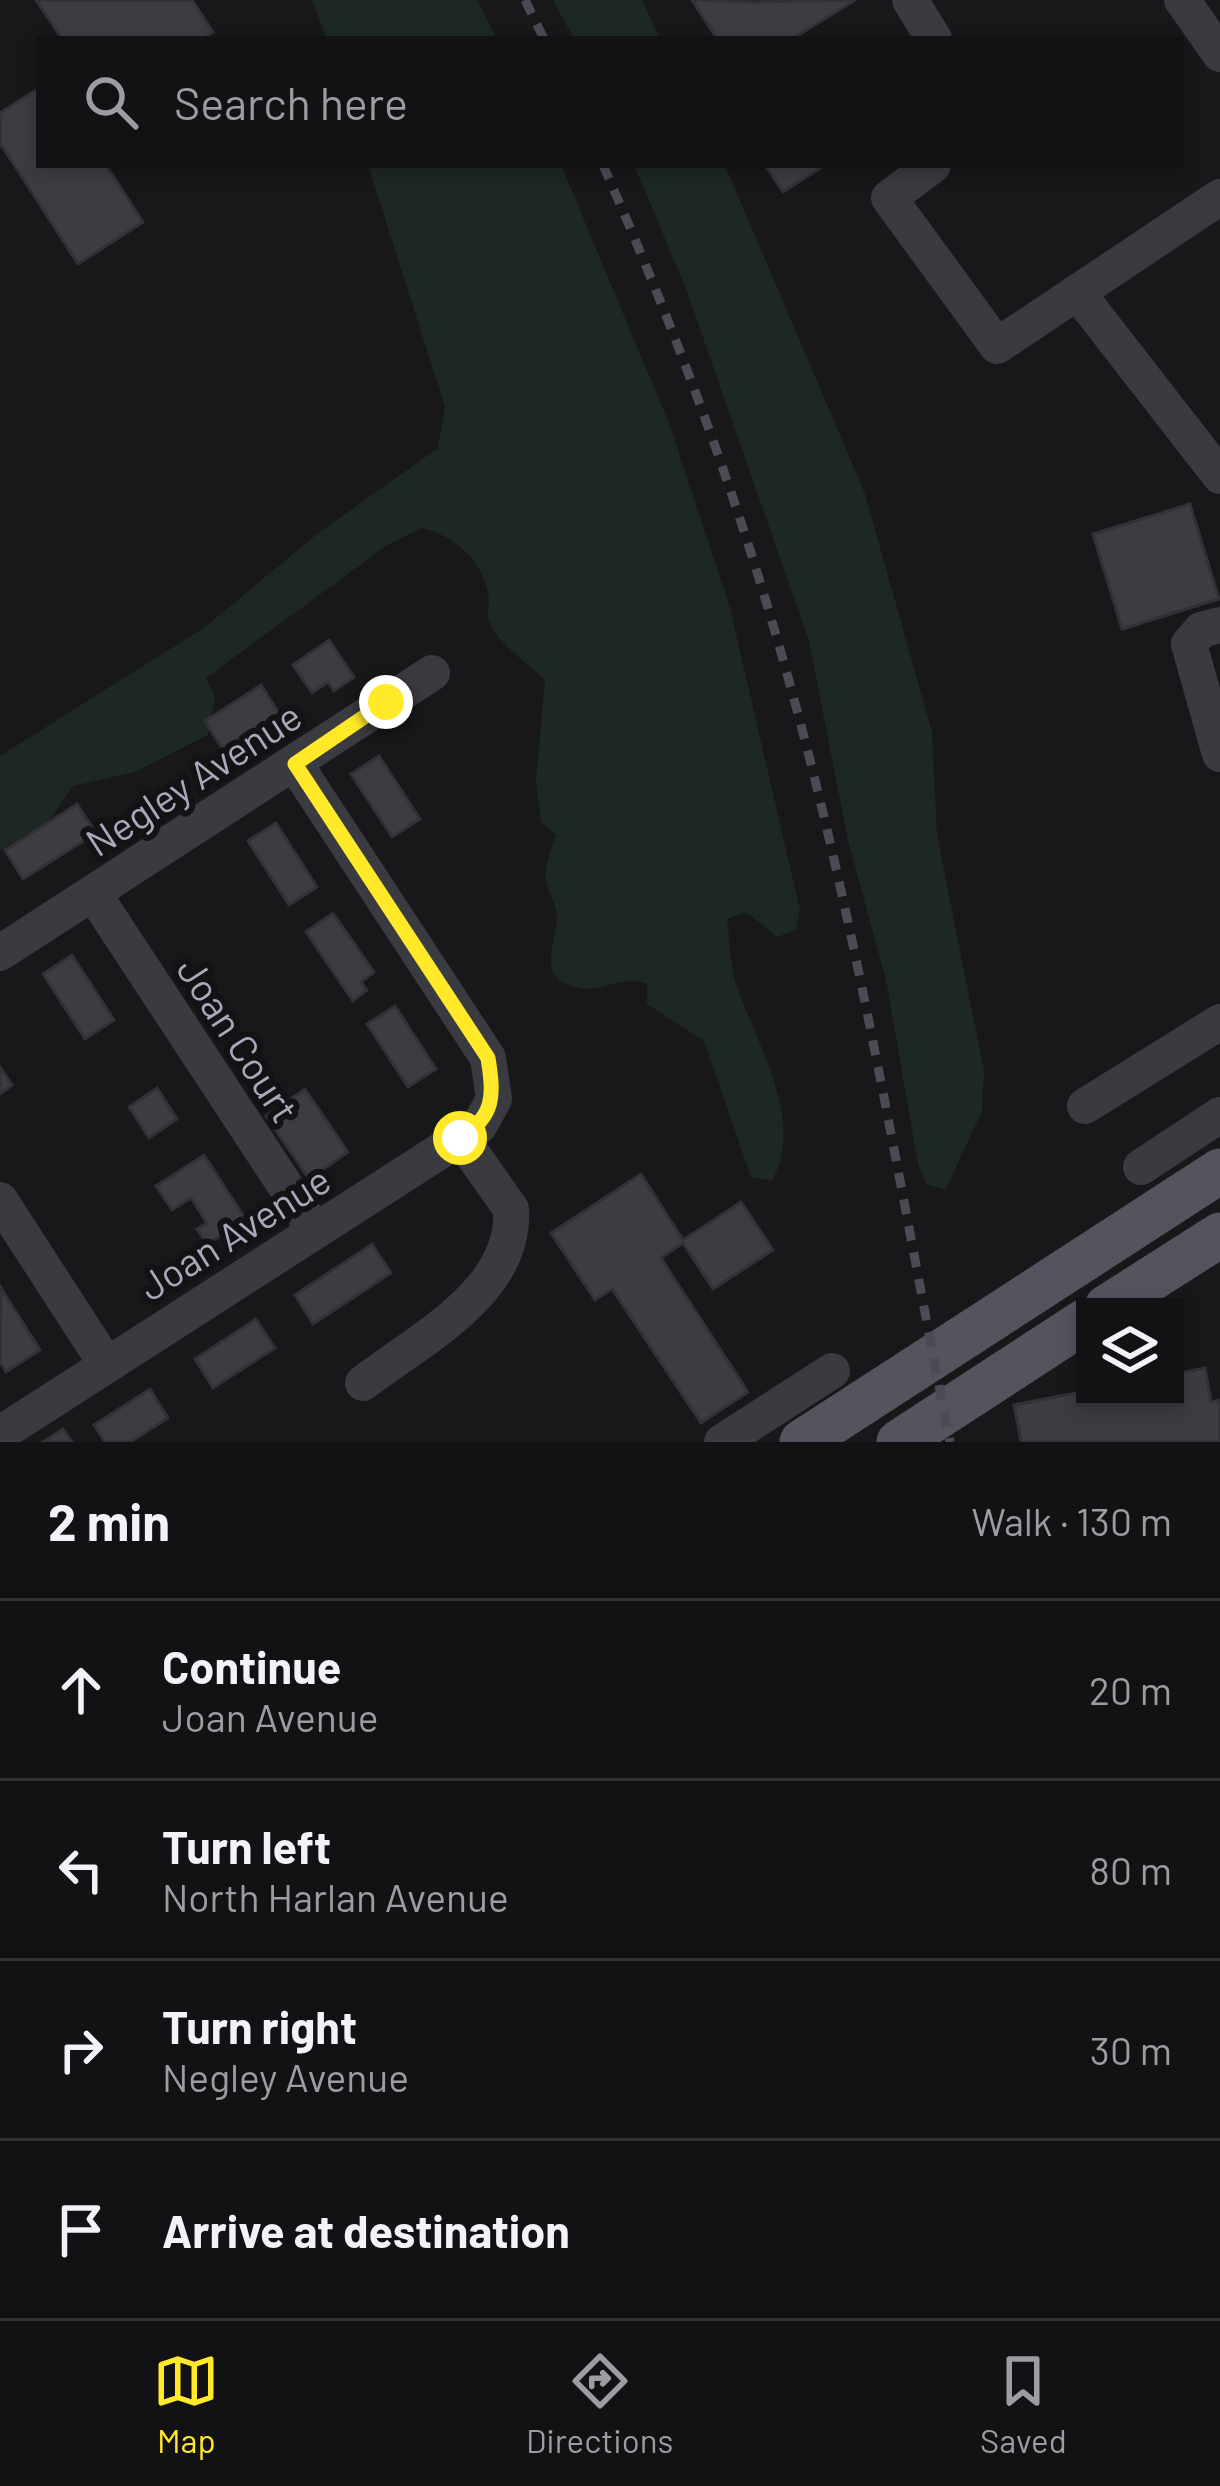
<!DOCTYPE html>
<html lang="en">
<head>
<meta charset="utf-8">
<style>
  body { margin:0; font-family:Barlow,sans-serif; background:#1f1f21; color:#f1f3f6 }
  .controls { position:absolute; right:36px; bottom:36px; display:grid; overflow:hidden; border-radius:0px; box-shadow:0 6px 18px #0003 }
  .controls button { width:108px; height:108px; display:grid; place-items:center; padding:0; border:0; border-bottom:3px solid #313133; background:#121113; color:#f1f3f6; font:60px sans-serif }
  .stop { position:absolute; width:36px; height:36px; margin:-27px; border:9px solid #ffe929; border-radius:50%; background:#fff }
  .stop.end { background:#ffe929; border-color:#fff; box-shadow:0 3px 12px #0008 }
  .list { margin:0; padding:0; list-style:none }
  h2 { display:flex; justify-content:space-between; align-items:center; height:156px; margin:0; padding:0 48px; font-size:51px }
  h2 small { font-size:39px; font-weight:400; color:#9c9da0 }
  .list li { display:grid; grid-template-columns:78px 1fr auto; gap:36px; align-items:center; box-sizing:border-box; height:180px; padding:0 48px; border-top:3px solid #313133 }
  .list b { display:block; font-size:45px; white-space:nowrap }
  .list p { margin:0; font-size:39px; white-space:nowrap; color:#9c9da0 }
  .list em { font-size:39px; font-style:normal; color:#9c9da0 }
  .icon { flex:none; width:66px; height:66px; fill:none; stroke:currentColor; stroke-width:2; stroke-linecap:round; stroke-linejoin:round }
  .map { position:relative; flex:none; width:1220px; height:1442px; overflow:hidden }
  .search { position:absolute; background:#121113; box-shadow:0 6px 18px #0003; left:36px; right:36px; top:36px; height:132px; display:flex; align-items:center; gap:30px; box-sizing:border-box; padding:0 42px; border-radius:0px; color:#9c9da0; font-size:45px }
  .sheet { height:876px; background:#121113 }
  nav { display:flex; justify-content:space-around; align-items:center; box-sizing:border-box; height:168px; border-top:3px solid #313133; background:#121113; font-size:33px; color:#9c9da0 }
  nav a { display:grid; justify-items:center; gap:6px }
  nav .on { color:#ffe929 }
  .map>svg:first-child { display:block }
  .green { fill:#1e2822 }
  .building { fill:#3c3c42; stroke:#323136; stroke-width:3 }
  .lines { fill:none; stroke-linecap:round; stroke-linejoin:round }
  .minor { stroke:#3a3a41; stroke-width:36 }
  .major { stroke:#54535e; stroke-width:45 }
  .rail { stroke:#4a4b54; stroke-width:9; stroke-dasharray:15 12; stroke-linecap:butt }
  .route { stroke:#ffe929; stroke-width:15 }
  .labels { text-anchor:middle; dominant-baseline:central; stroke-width:12; stroke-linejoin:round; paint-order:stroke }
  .street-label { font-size:39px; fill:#a8a9bb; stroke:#131215 }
</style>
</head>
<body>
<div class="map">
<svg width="1220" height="1442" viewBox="0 0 1220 1442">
  <rect width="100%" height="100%" fill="#181719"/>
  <g class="green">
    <path d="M312 0H477L497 39H327Z"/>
    <path d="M553 0H642L660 39H574Z"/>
    <path d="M368 165H561L669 423 729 604 800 910 796 930 777 937 746 912 727 919C730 940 730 965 736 984 756 1043 806 1120 772 1181L751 1177 704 1041 647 1004V984C620 974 601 995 575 987 534 976 557 944 557 917 557 905 548 892 546 881 543 867 552 849 556 835L541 822 536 780 545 680C528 664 493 640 488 617 486 611 490 604 489 598 484 562 456 536 422 528L386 546 206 678 215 696 208 735 135 772 73 786 50 820 0 850V756L205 627 317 534 438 448 445 407Z"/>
    <path d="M634 165H725L865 494 932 732 937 835 984 1070 982 1111 946 1189 926 1184 918 1164 886 980 848 841 809 641 685 286Z"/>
  </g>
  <g class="building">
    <path d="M36 0H192L213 32 203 39H62Z"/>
    <path d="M692 0 753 2 855 0 792 39H717Z"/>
    <path d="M39 88V165H106L143 222 78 264 0 143V113Z"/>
    <path d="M765 165H825L783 192Z"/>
    <path d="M1190 504 1219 599 1122 629 1093 534Z"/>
    <path d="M329 640 354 677 334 691 328 682 312 693 293 665Z"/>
    <path d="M261 685 279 713 223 750 205 721Z"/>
    <path d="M379 756 420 819 392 837 351 774Z"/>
    <path d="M77 804 96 833 23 879 5 850Z"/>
    <path d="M276 823 317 887 289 905 248 841Z"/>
    <path d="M333 913 374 972 361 982 367 990 353 1001 306 932Z"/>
    <path d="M72 955 114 1020 85 1039 43 974Z"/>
    <path d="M395 1006 436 1069 408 1087 367 1024Z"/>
    <path d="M0 1067 12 1085 0 1094Z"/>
    <path d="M157 1088 177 1119 149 1138 129 1107Z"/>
    <path d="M305 1089 348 1152 309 1179 266 1116Z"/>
    <path d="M204 1155 246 1220 207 1244 197 1229 207 1223 191 1198 172 1210 156 1186Z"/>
    <path d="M641 1174 683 1240 741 1202 773 1250 713 1289 683 1243 661 1258 748 1392 701 1423 612 1289 595 1300 551 1233Z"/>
    <path d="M372 1244 391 1273 313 1324 295 1295Z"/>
    <path d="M1 1288 40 1350 6 1372 0 1362Z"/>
    <path d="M256 1319 275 1348 213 1388 195 1359Z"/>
    <path d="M1205 1368 1211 1402 1220 1400V1442H1021L1014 1405 1085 1391V1397H1175V1374Z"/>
    <path d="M150 1389 168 1418 130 1442H105L94 1425Z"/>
    <path d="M63 1429 72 1442H43Z"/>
  </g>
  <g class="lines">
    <g class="minor">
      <path d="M910 0 934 39"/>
      <path d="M1182 0 1220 54"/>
      <path d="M933 165 889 198 997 346 1220 197"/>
      <path d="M1077 292 1220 476"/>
      <path d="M1220 625 1201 630 1189 644 1220 754"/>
      <path d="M93 893 315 1231"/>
      <path d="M0 953 432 673"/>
      <path d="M1085 1106 1220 1022"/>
      <path d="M1141 1167 1220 1115"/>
      <path d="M0 1200 106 1364"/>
      <path d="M363 1383C419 1340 517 1291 511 1209L461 1138"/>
      <path d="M0 1434 479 1126 494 1099 488 1058 295 764"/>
      <path d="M722 1442 832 1371"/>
    </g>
    <g class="major">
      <path d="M1107 1307 1220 1235"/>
      <path d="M802 1442 1220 1171"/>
      <path d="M899 1442 1085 1321"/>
    </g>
    <g class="rail">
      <path d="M525 0 544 39"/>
      <path d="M603 165C669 315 727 468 773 625 852 892 896 1169 950 1442"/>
    </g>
  </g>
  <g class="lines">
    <path class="route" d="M386 702 295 764 488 1058C494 1096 495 1116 460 1138"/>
  </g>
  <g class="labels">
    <g class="street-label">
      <text transform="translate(193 778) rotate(-33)">Negley Avenue</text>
      <text transform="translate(239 1039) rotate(57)">Joan Court</text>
      <text transform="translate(234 1232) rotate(-32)">Joan Avenue</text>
    </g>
  </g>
</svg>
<div class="controls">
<button><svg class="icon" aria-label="layers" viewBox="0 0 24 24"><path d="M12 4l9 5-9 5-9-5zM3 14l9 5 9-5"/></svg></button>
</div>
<div class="stop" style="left:460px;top:1138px"></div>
<div class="stop end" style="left:386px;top:702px"></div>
<div class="search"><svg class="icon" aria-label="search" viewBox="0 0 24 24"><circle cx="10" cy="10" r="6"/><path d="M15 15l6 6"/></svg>Search here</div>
</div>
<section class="sheet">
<h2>2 min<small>Walk · 130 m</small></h2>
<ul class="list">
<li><svg class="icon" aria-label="ahead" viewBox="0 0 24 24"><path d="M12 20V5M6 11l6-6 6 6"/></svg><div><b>Continue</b><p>Joan Avenue</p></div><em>20 m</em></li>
<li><svg class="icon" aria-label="left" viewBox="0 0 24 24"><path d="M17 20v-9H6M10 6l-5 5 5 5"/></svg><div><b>Turn left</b><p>North Harlan Avenue</p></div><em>80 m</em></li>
<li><svg class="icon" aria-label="right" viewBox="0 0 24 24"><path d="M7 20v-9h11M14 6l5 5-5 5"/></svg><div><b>Turn right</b><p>Negley Avenue</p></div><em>30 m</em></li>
<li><svg class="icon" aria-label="arrive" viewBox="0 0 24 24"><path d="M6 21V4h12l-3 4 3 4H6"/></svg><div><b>Arrive at destination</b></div></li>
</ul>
</section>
<nav>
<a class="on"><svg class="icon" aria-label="map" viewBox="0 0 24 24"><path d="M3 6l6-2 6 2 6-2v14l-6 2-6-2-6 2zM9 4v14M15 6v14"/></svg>Map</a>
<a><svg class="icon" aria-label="directions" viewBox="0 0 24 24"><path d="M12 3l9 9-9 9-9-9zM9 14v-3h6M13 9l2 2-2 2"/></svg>Directions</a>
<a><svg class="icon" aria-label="saved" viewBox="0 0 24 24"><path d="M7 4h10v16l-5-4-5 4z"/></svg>Saved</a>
</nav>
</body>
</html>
